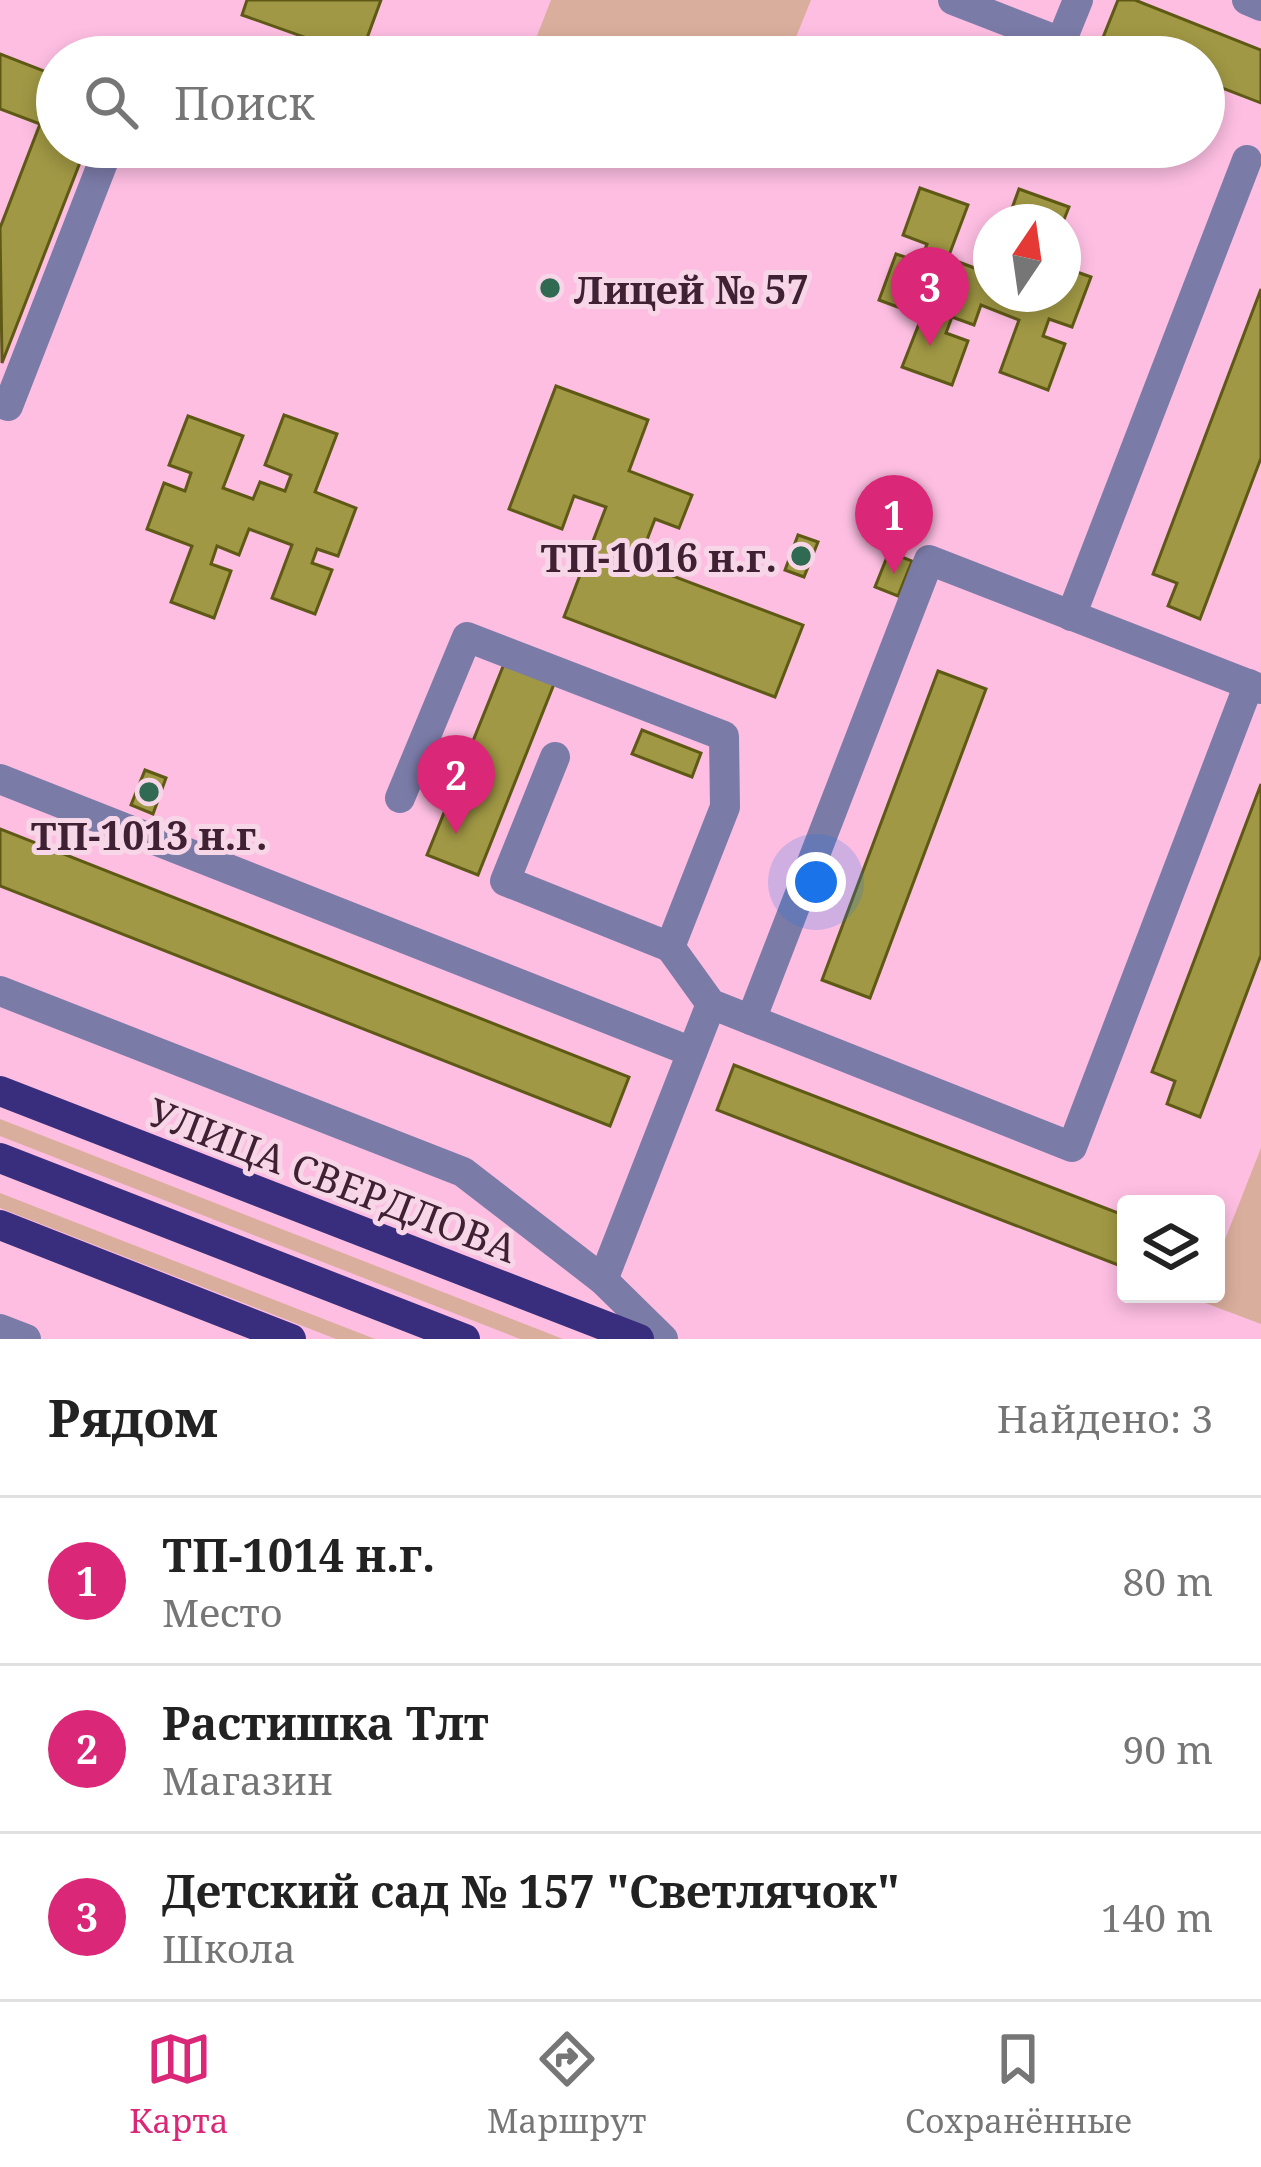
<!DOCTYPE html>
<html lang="ru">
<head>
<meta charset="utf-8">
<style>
  body { margin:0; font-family:"Noto Serif",serif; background:#f6f6f6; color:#222 }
  .controls { position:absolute; right:36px; bottom:36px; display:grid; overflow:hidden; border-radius:12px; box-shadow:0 6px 18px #0003 }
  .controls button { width:108px; height:108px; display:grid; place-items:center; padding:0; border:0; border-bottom:3px solid #e0e0e0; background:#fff; color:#222; font:60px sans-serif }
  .compass { position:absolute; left:973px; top:204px; width:108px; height:108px; border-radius:50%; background:#fff; box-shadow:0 6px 18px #0003; rotate:13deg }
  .you { position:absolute; left:816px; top:882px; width:42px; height:42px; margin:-30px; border:9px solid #fff; border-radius:50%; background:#1a73e8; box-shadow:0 0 0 18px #1a73e833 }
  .badge { display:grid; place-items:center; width:78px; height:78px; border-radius:50%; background:#db2777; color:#fff; font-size:39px; font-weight:700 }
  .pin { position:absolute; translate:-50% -99px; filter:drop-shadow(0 3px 6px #0008) }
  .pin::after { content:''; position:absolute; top:63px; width:42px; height:36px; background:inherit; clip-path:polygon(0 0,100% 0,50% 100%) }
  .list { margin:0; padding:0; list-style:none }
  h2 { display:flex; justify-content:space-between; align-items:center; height:156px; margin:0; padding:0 48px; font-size:51px }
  h2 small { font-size:39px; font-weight:400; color:#767676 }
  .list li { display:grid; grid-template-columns:78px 1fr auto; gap:36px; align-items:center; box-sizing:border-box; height:168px; padding:0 48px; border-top:3px solid #e0e0e0 }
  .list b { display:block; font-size:45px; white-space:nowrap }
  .list p { margin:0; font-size:39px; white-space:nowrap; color:#767676 }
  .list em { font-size:39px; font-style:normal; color:#767676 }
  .icon { flex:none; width:66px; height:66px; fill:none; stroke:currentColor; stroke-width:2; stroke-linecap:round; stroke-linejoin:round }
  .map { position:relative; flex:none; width:1261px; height:1339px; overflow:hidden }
  .search { position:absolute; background:#fff; box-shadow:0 6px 18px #0003; left:36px; right:36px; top:36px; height:132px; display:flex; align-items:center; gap:30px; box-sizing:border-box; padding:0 42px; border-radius:66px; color:#767676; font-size:45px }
  .sheet { height:660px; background:#fff }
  nav { display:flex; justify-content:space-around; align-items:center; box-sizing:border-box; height:168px; border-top:3px solid #e0e0e0; background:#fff; font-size:33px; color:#767676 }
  nav a { display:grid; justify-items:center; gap:6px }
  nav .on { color:#db2777 }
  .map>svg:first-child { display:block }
  .green { fill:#daae9c }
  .building { fill:#a09844; stroke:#5f5916; stroke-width:3 }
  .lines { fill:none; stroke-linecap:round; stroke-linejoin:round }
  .minor { stroke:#7b7ba8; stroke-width:30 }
  .major { stroke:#392e7d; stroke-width:30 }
  .poi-dot { fill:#316a52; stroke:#f7d6e8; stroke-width:4.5 }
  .labels { text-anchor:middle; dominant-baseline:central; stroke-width:10; stroke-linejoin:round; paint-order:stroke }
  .poi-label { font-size:39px; font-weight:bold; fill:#3f2133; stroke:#f7d6e8; text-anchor:start }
  .street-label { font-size:39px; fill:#3f2133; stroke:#f7d6e8 }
</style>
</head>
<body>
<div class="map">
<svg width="1261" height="1339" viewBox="0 0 1261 1339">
  <rect width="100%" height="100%" fill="#fdbee2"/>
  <g class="green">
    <path d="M551 0H811L788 57H577L535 41Z"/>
    <path d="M0 1119 563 1339H520L0 1136Z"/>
    <path d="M1261 1148V1324L1200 1301 1203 1294H1216V1262Z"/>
    <path d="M0 1193 375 1339H336L0 1208Z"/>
  </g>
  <g class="building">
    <path d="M247 0H381L360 57 242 15Z"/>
    <path d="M1118 0H1135L1261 50V103L1204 81V57H1144L1102 40Z"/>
    <path d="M0 54 57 76 40 124 0 109Z"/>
    <path d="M57 81V131L40 124Z"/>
    <path d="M40 124 57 131V147H86L2 363 0 228Z"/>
    <path d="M920 188 968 205 948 258 988 273 991 267V294H1063V267L1091 277 1072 327 1049 319 1043 336 1065 344 1048 390 1000 372 1019 320 981 305 974 325 952 317 946 333 968 341 952 385 902 367 922 316 879 300 896 254 920 262 927 244 903 235Z"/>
    <path d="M1019 189 1069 207 1063 222H1007Z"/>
    <path d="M1261 289V458L1200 619 1168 606 1177 583 1153 574Z"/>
    <path d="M556 386 648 420 629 471 692 495 679 528 655 519 638 563 803 625 775 697 564 617 606 507 574 496 562 529 509 509Z"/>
    <path d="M284 415 337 434 315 492 356 508 338 556 317 549 312 563 332 570 315 614 272 598 292 545 249 529 239 555 217 546 211 564 231 571 214 618 171 602 192 546 147 529 164 483 185 491 191 473 169 465 188 416 243 436 223 488 253 499 260 482 285 491 291 475 265 465Z"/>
    <path d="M798 535 818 542 804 577 785 570Z"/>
    <path d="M889 552 912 561 898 596 875 587Z"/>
    <path d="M504 664 554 684 478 875 427 855Z"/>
    <path d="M938 671 986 689 870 998 822 980Z"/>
    <path d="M642 730 701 753 692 777 632 754Z"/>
    <path d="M145 770 166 778 153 814 131 805Z"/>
    <path d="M1261 784V955L1200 1117 1167 1104 1175 1081 1152 1072Z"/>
    <path d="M0 829 629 1077 610 1126 0 886Z"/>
    <path d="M734 1065 1126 1216V1268L717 1110Z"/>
  </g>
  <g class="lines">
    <g class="minor">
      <path d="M953 0 1061 42 1078 0"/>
      <path d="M1247 0 1261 6"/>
      <path d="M144 57 146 51"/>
      <path d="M0 403 8 406 109 147"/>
      <path d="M1071 616 1247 160"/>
      <path d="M555 757 505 881 670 947"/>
      <path d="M0 779 692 1052"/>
      <path d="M400 798 467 637 724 736 725 807 670 947 711 1004 1072 1147 1249 684"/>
      <path d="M0 991 463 1172 603 1280 663 1339"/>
      <path d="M751 1020 929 560 1261 689"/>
      <path d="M603 1280 711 1004"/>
      <path d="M0 1329 26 1339"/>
    </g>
    <g class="major">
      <path d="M0 1091 639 1339"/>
      <path d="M0 1158 465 1339"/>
      <path d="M0 1225 291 1339"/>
    </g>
  </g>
  <g class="poi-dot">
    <circle cx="550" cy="288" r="12"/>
    <circle cx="801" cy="556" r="12"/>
    <circle cx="149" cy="792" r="12"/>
  </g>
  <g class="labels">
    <g class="poi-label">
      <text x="574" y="288">Лицей № 57</text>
      <text x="777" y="556" text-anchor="end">ТП-1016 н.г.</text>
      <text x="149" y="834" text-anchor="middle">ТП-1013 н.г.</text>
    </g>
    <g class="street-label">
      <text transform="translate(333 1179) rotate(21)">УЛИЦА СВЕРДЛОВА</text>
    </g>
  </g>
</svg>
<div class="controls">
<button><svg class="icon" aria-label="layers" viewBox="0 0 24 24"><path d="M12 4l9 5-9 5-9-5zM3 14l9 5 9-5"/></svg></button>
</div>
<svg class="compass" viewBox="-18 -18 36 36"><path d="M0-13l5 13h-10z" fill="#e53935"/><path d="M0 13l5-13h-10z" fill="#767676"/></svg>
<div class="you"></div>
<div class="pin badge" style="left:894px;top:574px">1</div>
<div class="pin badge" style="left:456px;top:834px">2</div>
<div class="pin badge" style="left:930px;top:346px">3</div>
<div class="search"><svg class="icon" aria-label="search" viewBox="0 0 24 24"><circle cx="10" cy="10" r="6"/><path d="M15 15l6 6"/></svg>Поиск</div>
</div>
<section class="sheet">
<h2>Рядом<small>Найдено: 3</small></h2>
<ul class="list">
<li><span class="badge">1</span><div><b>ТП-1014 н.г.</b><p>Место</p></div><em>80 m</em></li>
<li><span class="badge">2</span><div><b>Растишка Тлт</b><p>Магазин</p></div><em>90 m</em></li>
<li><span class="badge">3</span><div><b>Детский сад № 157 &quot;Светлячок&quot;</b><p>Школа</p></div><em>140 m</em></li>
</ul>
</section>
<nav>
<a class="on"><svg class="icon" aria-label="map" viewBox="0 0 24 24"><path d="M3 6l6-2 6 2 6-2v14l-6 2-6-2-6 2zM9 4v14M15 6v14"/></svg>Карта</a>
<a><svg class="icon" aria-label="directions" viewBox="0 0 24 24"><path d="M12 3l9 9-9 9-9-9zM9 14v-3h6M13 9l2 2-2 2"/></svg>Маршрут</a>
<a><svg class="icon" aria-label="saved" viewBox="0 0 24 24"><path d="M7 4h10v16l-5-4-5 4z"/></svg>Сохранённые</a>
</nav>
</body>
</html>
